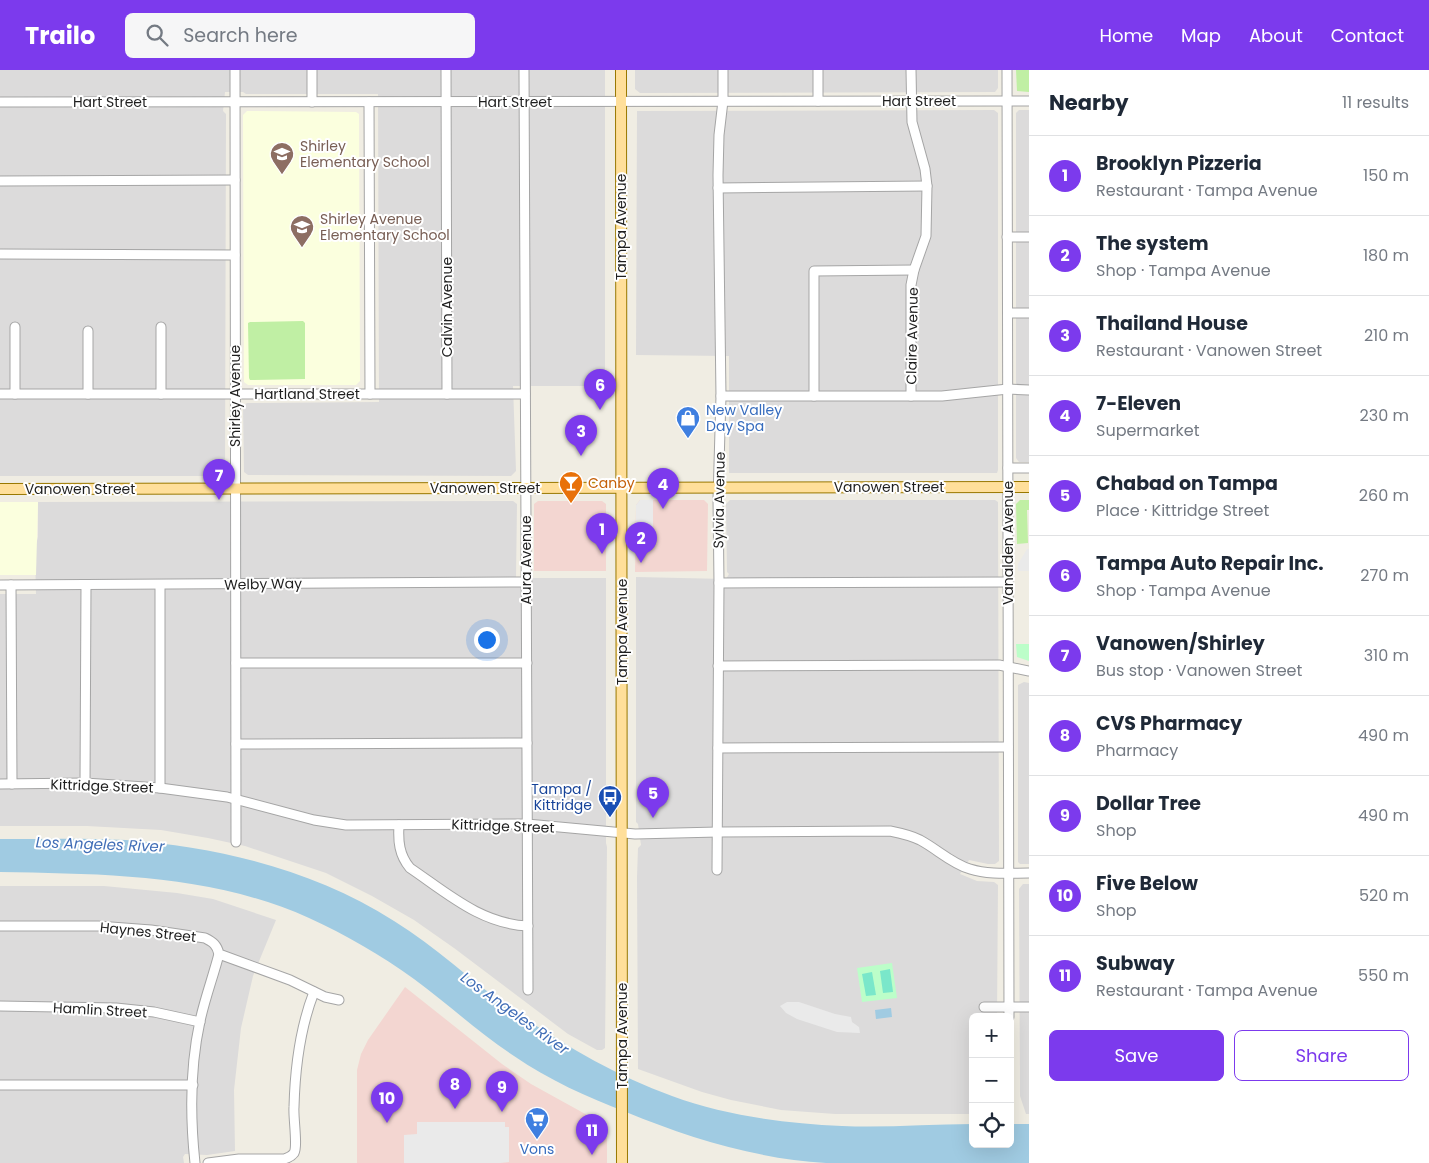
<!DOCTYPE html>
<html lang="en">
<head>
<meta charset="utf-8">
<style>
  body { margin:0; font-family:Poppins,sans-serif; background:#f6f6f7; color:#1f2937 }
  .controls { position:absolute; right:15px; bottom:15px; display:grid; overflow:hidden; border-radius:8px; box-shadow:0 5px 20px #0002 }
  .controls button { width:45px; height:45px; display:grid; place-items:center; padding:0; border:0; border-bottom:1px solid #e0e1e3; background:#fff; color:#1f2937; font:25px sans-serif }
  .you { position:absolute; left:486px; top:569px; width:18px; height:18px; margin:-12px; border:4px solid #fff; border-radius:50%; background:#1a73e8; box-shadow:0 0 0 8px #1a73e833 }
  .badge { display:grid; place-items:center; width:32px; height:32px; border-radius:50%; background:#7c3aed; color:#fff; font-size:16px; font-weight:700 }
  .pin { position:absolute; translate:-50% -41px; filter:drop-shadow(0 1px 2px #0008) }
  .pin::after { content:''; position:absolute; top:26px; width:18px; height:15px; background:inherit; clip-path:polygon(0 0,100% 0,50% 100%) }
  .list { margin:0; padding:0; list-style:none }
  h2 { display:flex; justify-content:space-between; align-items:center; height:65px; margin:0; padding:0 20px; font-size:21px }
  h2 small { font-size:16px; font-weight:400; color:#747a83 }
  .list li { display:grid; grid-template-columns:32px 1fr auto; gap:15px; align-items:center; box-sizing:border-box; height:80px; padding:0 20px; border-top:1px solid #e0e1e3 }
  .list b { display:block; font-size:19px; white-space:nowrap }
  .list p { margin:0; font-size:16px; white-space:nowrap; color:#747a83 }
  .list em { font-size:16px; font-style:normal; color:#747a83 }
  .actions { display:flex; gap:10px; padding:15px 20px }
  .actions a { flex:1; padding:11px 0; border:1px solid #7c3aed; border-radius:8px; text-align:center; font-size:18px; color:#7c3aed }
  .actions .main { background:#7c3aed; color:#fff }
  .icon { flex:none; width:28px; height:28px; fill:none; stroke:currentColor; stroke-width:2; stroke-linecap:round; stroke-linejoin:round }
  .map { position:relative; flex:none; width:1029px; height:1093px; overflow:hidden }
  header { display:flex; align-items:center; gap:30px; box-sizing:border-box; height:70px; padding:0 25px; background:#7c3aed; color:#fff }
  header strong { font-size:24px }
  nav { display:flex; gap:28px; margin-inline-start:auto; font-size:18px }
  .search { width:350px; height:45px; background:#f6f6f7; display:flex; align-items:center; gap:12px; box-sizing:border-box; padding:0 18px; border-radius:8px; color:#747a83; font-size:19px }
  main { display:flex }
  aside { flex:1; background:#fff }
  .map>svg:first-child { display:block }
  .residential { fill:#dcdbdb }
  .commercial { fill:#f3d6d1 }
  .education { fill:#fbffde }
  .grass { fill:#c0efa4 }
  .park { fill:#bcfec9 }
  .pitch { fill:#7ae7ca }
  .parking { fill:#eaeaea }
  .water { fill:#a0cbe2 }
  .lines { fill:none; stroke-linecap:round; stroke-linejoin:round }
  .minor-casing { stroke:#a5a5a5; stroke-width:11 }
  .major-casing { stroke:#997800; stroke-width:12 }
  .minor { stroke:#fff; stroke-width:9 }
  .major { stroke:#ffdf9a; stroke-width:10 }
  .labels { text-anchor:middle; dominant-baseline:central; stroke-width:4; stroke-linejoin:round; paint-order:stroke }
  .street-label { font-size:14px; fill:#1e1e1e; stroke:#fff }
  .education-label { font-size:14px; fill:#785e54; stroke:#fff; text-anchor:start }
  .shop-label { font-size:14px; fill:#366cbe; stroke:#fff; text-anchor:start }
  .food-label { font-size:14px; fill:#c56008; stroke:#fff; text-anchor:start }
  .transit-label { font-size:14px; fill:#164399; stroke:#fff; text-anchor:end }
  .water-label { font-size:15px; font-style:italic; fill:#416eb7; stroke:#fff }
</style>
</head>
<body>
<header>
<strong>Trailo</strong>
<div class="search"><svg class="icon" aria-label="search" viewBox="0 0 24 24"><circle cx="10" cy="10" r="6"/><path d="M15 15l6 6"/></svg>Search here</div>
<nav><a>Home</a><a>Map</a><a>About</a><a>Contact</a></nav>
</header>
<main>
<div class="map">
<svg width="1029" height="1093" viewBox="0 0 1029 1093">
  <rect width="100%" height="100%" fill="#f0ede3"/>
  <g class="residential">
    <path d="M0 0H605V316H513L516 401 511 406 248 405 244 402 243 336 247 333 379 332 378 24H246L243 22H225L223 41 226 44 225 404 221 406H0Z"/>
    <path d="M635 0H998V18L995 22 640 23 635 19Z"/>
    <path d="M994 40 998 43V400L997 403H729V286L636 285 637 41Z"/>
    <path d="M1019 40H1029V392H1019L1016 388V43Z"/>
    <path d="M730 430H995L998 432 999 791 995 794H988L969 790 960 804 977 811 994 812 998 815 997 947H973V1044H835L781 1040 731 1030 702 1022 638 999 637 807 638 778 641 775 638 754 636 752V507L726 509 729 504 727 502 726 434Z"/>
    <path d="M513 431 517 434 516 508H606V773L607 777 605 978 602 980H597L568 964 454 878 414 850 372 826 326 803 245 776 208 768 161 760 87 756H0V524H36L35 479 38 467V432Z"/>
    <path d="M1024 612 1029 613V794H1020L1018 792V615Z"/>
    <path d="M1023 814H1029V1044H1026L1020 1026 1019 819Z"/>
    <path d="M0 816H104L177 823 213 829 276 850 253 906 241 958 234 1020 235 1081 207 1085 185 1084 183 1087 184 1093H0Z"/>
  </g>
  <g class="commercial">
    <path d="M640 430H704L708 434 707 501 635 502 636 435Z"/>
    <path d="M538 431H602L606 434V501H534V434Z"/>
    <path d="M405 917 502 994 531 1014 607 1056V1093H357V1000L361 984 368 970Z"/>
  </g>
  <g class="education">
    <path d="M247 41 356 42 359 44 360 311 356 315H248L244 312 243 45Z"/>
    <path d="M0 432H38L36 505H0Z"/>
  </g>
  <g class="grass">
    <path d="M1016 0H1029V22L1017 21Z"/>
    <path d="M303 251 305 253V309L250 310 249 308 248 253 250 252Z"/>
    <path d="M1020 430H1029V440H1027L1028 473 1017 474 1016 434Z"/>
  </g>
  <g class="park">
    <path d="M1016 574H1029V591L1017 587Z"/>
    <path d="M892 893 897 928 862 932 857 898Z"/>
  </g>
  <g class="pitch">
    <path d="M890 899 893 922 883 923 880 901Z"/>
    <path d="M872 902 876 925 866 926 862 904Z"/>
  </g>
  <g class="parking">
    <path d="M640 430H653V466H636V435Z"/>
    <path d="M1027 479H1029V501H1018V494Z"/>
    <path d="M787 932H799L835 944 851 947 852 952 859 957 860 963 837 962 797 949 786 943 780 936Z"/>
    <path d="M417 1052H505V1057H509V1092L500 1093H404V1065L417 1064Z"/>
  </g>
  <g class="water">
    <path d="M0 769C42 769 84 768 126 770 219 777 314 800 394 851 436 877 471 911 511 939 562 974 614 1005 672 1026 726 1046 784 1053 842 1056 885 1058 929 1054 973 1054V1074H1010V1054H1029V1093H826C757 1089 689 1068 626 1042 587 1027 549 1010 514 986 479 963 448 934 414 909 381 885 346 865 309 848 211 804 105 804 0 802Z"/>
    <path d="M891 938 892 947 876 949 875 940Z"/>
  </g>
  <g class="lines">
    <g class="minor-casing">
      <g id="minor">
        <path d="M235 0 236 772"/>
        <path d="M312 0V32"/>
        <path d="M446 0 447 324"/>
        <path d="M524 0 528 920"/>
        <path d="M818 0V31"/>
        <path d="M1007 0 1009 947"/>
        <path d="M0 32 1029 31"/>
        <path d="M369 32 370 324"/>
        <path d="M0 111 235 110"/>
        <path d="M718 118 927 116"/>
        <path d="M1007 167H1029"/>
        <path d="M0 184 235 185"/>
        <path d="M1008 243H1029"/>
        <path d="M15 257V324"/>
        <path d="M88 261V324"/>
        <path d="M0 324H525"/>
        <path d="M161 324V257"/>
        <path d="M721 326H942L1008 319 1029 320"/>
        <path d="M814 326V201L914 200"/>
        <path d="M911 326V215L914 200 926 166 927 116 925 99 912 52 911 0"/>
        <path d="M1008 398H1029"/>
        <path d="M719 513 1008 512"/>
        <path d="M0 515 527 512"/>
        <path d="M11 515 12 714"/>
        <path d="M160 515V718"/>
        <path d="M236 593H527"/>
        <path d="M718 596 999 595 1029 601"/>
        <path d="M236 674 527 673"/>
        <path d="M718 678 1008 677"/>
        <path d="M85 713 86 515"/>
        <path d="M0 714 85 713 160 718 227 727 314 750 346 755 527 754 635 764 718 762 890 761C900 763 910 765 920 770 937 779 952 794 970 799 989 805 1010 803 1029 803"/>
        <path d="M399 755C398 771 399 785 410 798 447 823 481 854 528 856"/>
        <path d="M717 800 719 513 718 429 721 326 718 105 719 65 723 31V0"/>
        <path d="M0 856H98L151 860 205 868C213 872 217 875 219 884L290 910 325 927 339 930"/>
        <path d="M0 936 116 938 154 942 200 952"/>
        <path d="M984 937H1029"/>
        <path d="M0 1015H193"/>
        <path d="M195 1093C190 1046 190 997 200 951 205 928 213 907 219 884"/>
        <path d="M208 1093 239 1089H284C288 1088 291 1087 294 1083 298 1076 293 1047 294 1037 295 998 300 958 314 922"/>
      </g>
    </g>
    <g class="major-casing">
      <g id="major">
        <path d="M621 0 622 1093"/>
        <path d="M0 419 1029 417"/>
      </g>
    </g>
    <use href="#minor" class="minor"/>
    <use href="#major" class="major"/>
  </g>
  <defs>
    <g id="school-pin" transform="scale(1.25)"><path d="M0 17L-7.5 6A9.5 9.5 0 1 1 7.5 6Z" fill="#8d6e63" stroke="#fff"/><path d="M0-5L7-2L0 1L-7-2ZM-4 1L0 2.5L4 1V4Q0 6-4 4Z" fill="#fff"/></g>
    <g id="shop-pin" transform="scale(1.25)"><path d="M0 17L-7.5 6A9.5 9.5 0 1 1 7.5 6Z" fill="#3f7fe0" stroke="#fff"/><path d="M-5-2.5h2.3a2.7 3.5 0 0 1 5.4 0H5L5.5 6h-11ZM-1.5-2.5h3a1.5 2.3 0 0 0-3 0Z" fill="#fff"/></g>
    <g id="bar-pin" transform="scale(1.25)"><path d="M0 17L-7.5 6A9.5 9.5 0 1 1 7.5 6Z" fill="#e8710a" stroke="#fff"/><path d="M-6-5H6L.8 .8V4.5H3.5V6h-7V4.5H-.8V.8Z" fill="#fff"/></g>
    <g id="bus-pin" transform="scale(1.25)"><path d="M0 17L-7.5 6A9.5 9.5 0 1 1 7.5 6Z" fill="#1a4fb4" stroke="#fff"/><path d="M-5-6H5V4H4V6H2V4H-2V6H-4V4H-5ZM-3.5-4V0h7V-4ZM-3.5 1.2v1.5H-2V1.2ZM2 1.2v1.5H3.5V1.2Z" fill="#fff"/></g>
    <g id="supermarket-pin" transform="scale(1.25)"><path d="M0 17L-7.5 6A9.5 9.5 0 1 1 7.5 6Z" fill="#3f7fe0" stroke="#fff"/><path d="M-6-5.5h2.5l.6 2H6L4.5 2H-2.5L-4.4-4H-6ZM-1.5 3.2a1.3 1.3 0 1 0 .1 0ZM3 3.2a1.3 1.3 0 1 0 .1 0Z" fill="#fff"/></g>
  </defs>
  <g fill-rule="evenodd">
    <use href="#school-pin" x="282" y="84"/>
    <use href="#school-pin" x="302" y="157"/>
    <use href="#shop-pin" x="688" y="348"/>
    <use href="#bar-pin" x="571" y="413"/>
    <use href="#bus-pin" x="610" y="727"/>
    <use href="#supermarket-pin" x="537" y="1049"/>
  </g>
  <g class="labels">
    <g class="street-label">
      <text x="919" y="31">Hart Street</text>
      <text x="110" y="32">Hart Street</text>
      <text x="515" y="32">Hart Street</text>
      <text transform="translate(621 157) rotate(-90)">Tampa Avenue</text>
      <text transform="translate(447 237) rotate(-90)">Calvin Avenue</text>
      <text transform="translate(912 266) rotate(-89)">Claire Avenue</text>
      <text x="307" y="324">Hartland Street</text>
      <text transform="translate(235 326) rotate(-90)">Shirley Avenue</text>
      <text x="889" y="417">Vanowen Street</text>
      <text x="485" y="418">Vanowen Street</text>
      <text x="80" y="419">Vanowen Street</text>
      <text transform="translate(719 430) rotate(-89)">Sylvia Avenue</text>
      <text transform="translate(1008 473) rotate(-90)">Vanalden Avenue</text>
      <text transform="translate(526 490) rotate(-90)">Aura Avenue</text>
      <text transform="translate(263 514) rotate(-1)">Welby Way</text>
      <text transform="translate(622 562) rotate(-90)">Tampa Avenue</text>
      <text transform="translate(102 716) rotate(2)">Kittridge Street</text>
      <text transform="translate(503 756) rotate(2)">Kittridge Street</text>
      <text transform="translate(148 862) rotate(6)">Haynes Street</text>
      <text transform="translate(100 940) rotate(3)">Hamlin Street</text>
      <text transform="translate(622 966) rotate(-90)">Tampa Avenue</text>
    </g>
    <g class="education-label">
      <text x="300" y="76">Shirley<tspan x="300" dy="16">Elementary School</tspan></text>
      <text x="320" y="149">Shirley Avenue<tspan x="320" dy="16">Elementary School</tspan></text>
    </g>
    <g class="shop-label">
      <text x="706" y="340">New Valley<tspan x="706" dy="16">Day Spa</tspan></text>
      <text x="537" y="1079" text-anchor="middle">Vons</text>
    </g>
    <g class="food-label">
      <text x="588" y="413">Canby</text>
    </g>
    <g class="transit-label">
      <text x="592" y="719">Tampa /<tspan x="592" dy="16">Kittridge</tspan></text>
    </g>
    <g class="water-label">
      <text transform="translate(100 774) rotate(2)">Los Angeles River</text>
      <text transform="translate(515 943) rotate(36)">Los Angeles River</text>
    </g>
  </g>
</svg>
<div class="controls">
<button>+</button>
<button>−</button>
<button><svg class="icon" aria-label="locate" viewBox="0 0 24 24"><circle cx="12" cy="12" r="6"/><path d="M12 2v4M12 18v4M2 12h4M18 12h4"/></svg></button>
</div>
<div class="you"></div>
<div class="pin badge" style="left:602px;top:484px">1</div>
<div class="pin badge" style="left:641px;top:493px">2</div>
<div class="pin badge" style="left:581px;top:386px">3</div>
<div class="pin badge" style="left:663px;top:439px">4</div>
<div class="pin badge" style="left:653px;top:748px">5</div>
<div class="pin badge" style="left:600px;top:340px">6</div>
<div class="pin badge" style="left:219px;top:430px">7</div>
<div class="pin badge" style="left:455px;top:1039px">8</div>
<div class="pin badge" style="left:502px;top:1042px">9</div>
<div class="pin badge" style="left:387px;top:1053px">10</div>
<div class="pin badge" style="left:592px;top:1085px">11</div>
</div>
<aside>
<h2>Nearby<small>11 results</small></h2>
<ul class="list">
<li><span class="badge">1</span><div><b>Brooklyn Pizzeria</b><p>Restaurant · Tampa Avenue</p></div><em>150 m</em></li>
<li><span class="badge">2</span><div><b>The system</b><p>Shop · Tampa Avenue</p></div><em>180 m</em></li>
<li><span class="badge">3</span><div><b>Thailand House</b><p>Restaurant · Vanowen Street</p></div><em>210 m</em></li>
<li><span class="badge">4</span><div><b>7-Eleven</b><p>Supermarket</p></div><em>230 m</em></li>
<li><span class="badge">5</span><div><b>Chabad on Tampa</b><p>Place · Kittridge Street</p></div><em>260 m</em></li>
<li><span class="badge">6</span><div><b>Tampa Auto Repair Inc.</b><p>Shop · Tampa Avenue</p></div><em>270 m</em></li>
<li><span class="badge">7</span><div><b>Vanowen/Shirley</b><p>Bus stop · Vanowen Street</p></div><em>310 m</em></li>
<li><span class="badge">8</span><div><b>CVS Pharmacy</b><p>Pharmacy</p></div><em>490 m</em></li>
<li><span class="badge">9</span><div><b>Dollar Tree</b><p>Shop</p></div><em>490 m</em></li>
<li><span class="badge">10</span><div><b>Five Below</b><p>Shop</p></div><em>520 m</em></li>
<li><span class="badge">11</span><div><b>Subway</b><p>Restaurant · Tampa Avenue</p></div><em>550 m</em></li>
</ul>
<div class="actions"><a class="main">Save</a><a>Share</a></div>
</aside>
</main>
</body>
</html>
